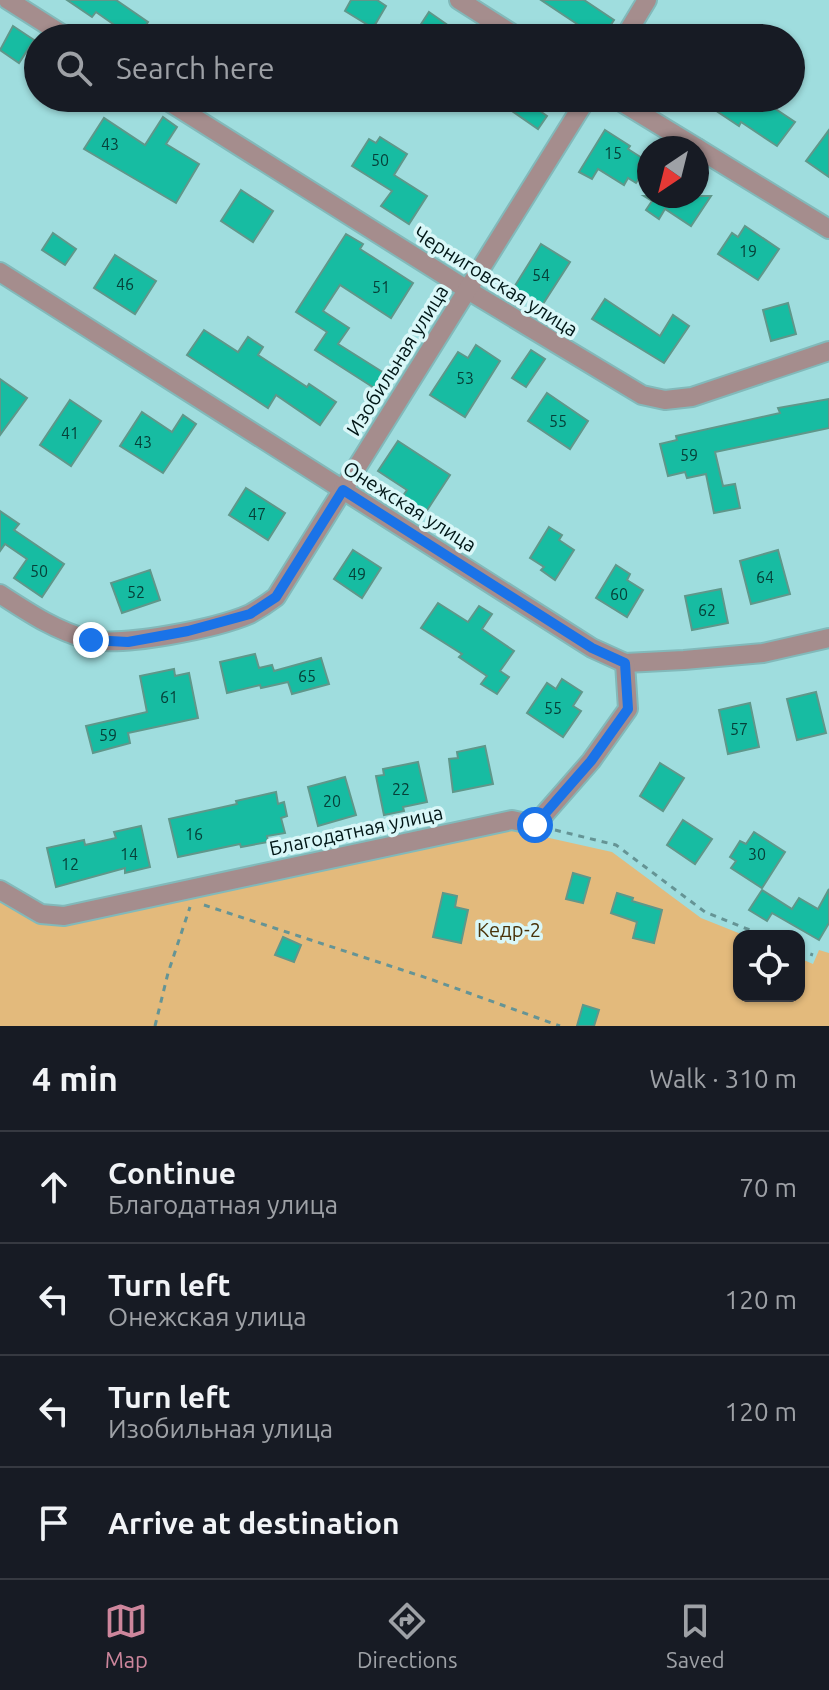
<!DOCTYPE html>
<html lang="en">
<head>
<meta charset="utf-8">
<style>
  body { margin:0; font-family:Ubuntu,sans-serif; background:#242831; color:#f1f3f6 }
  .controls { position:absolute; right:24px; bottom:24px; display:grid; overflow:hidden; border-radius:16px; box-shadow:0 2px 6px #0004 }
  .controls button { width:72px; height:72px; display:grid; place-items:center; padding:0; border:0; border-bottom:2px solid #363941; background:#171b24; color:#f1f3f6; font:40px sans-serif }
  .compass { position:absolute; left:637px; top:136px; width:72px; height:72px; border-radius:50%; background:#171b24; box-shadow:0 2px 6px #0004; rotate:215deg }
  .stop { position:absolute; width:24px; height:24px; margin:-18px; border:6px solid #1a73e8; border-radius:50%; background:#fff }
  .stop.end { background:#1a73e8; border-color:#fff; box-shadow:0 2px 8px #0008 }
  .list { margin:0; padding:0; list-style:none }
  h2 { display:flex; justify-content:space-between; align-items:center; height:104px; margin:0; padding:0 32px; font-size:34px }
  h2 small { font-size:26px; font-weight:400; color:#9ea1a6 }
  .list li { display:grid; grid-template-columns:52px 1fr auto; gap:24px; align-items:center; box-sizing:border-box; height:112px; padding:0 32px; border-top:2px solid #363941 }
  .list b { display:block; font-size:30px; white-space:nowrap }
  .list p { margin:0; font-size:26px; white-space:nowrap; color:#9ea1a6 }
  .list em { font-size:26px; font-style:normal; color:#9ea1a6 }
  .icon { flex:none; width:44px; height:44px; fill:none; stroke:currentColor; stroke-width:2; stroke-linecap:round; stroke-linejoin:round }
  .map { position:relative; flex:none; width:829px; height:1026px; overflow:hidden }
  .search { position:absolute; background:#171b24; box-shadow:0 2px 6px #0004; left:24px; right:24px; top:24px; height:88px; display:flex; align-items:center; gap:20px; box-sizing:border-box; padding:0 28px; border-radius:44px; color:#9ea1a6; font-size:30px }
  .sheet { height:552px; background:#171b24 }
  nav { display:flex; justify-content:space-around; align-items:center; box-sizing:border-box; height:112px; border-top:2px solid #363941; background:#171b24; font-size:22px; color:#9ea1a6 }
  nav a { display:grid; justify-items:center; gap:4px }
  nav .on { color:#cd869c }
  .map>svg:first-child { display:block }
  .green { fill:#e3ba7c }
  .building { fill:#17bca2; stroke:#5f978a; stroke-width:2 }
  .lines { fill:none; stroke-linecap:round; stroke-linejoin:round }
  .minor-casing { stroke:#82b9ba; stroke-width:22 }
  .path { stroke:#659495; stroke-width:3; stroke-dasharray:6 6; stroke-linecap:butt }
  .minor { stroke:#a58d8d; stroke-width:18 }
  .route { stroke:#1a73e8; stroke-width:10 }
  .labels { text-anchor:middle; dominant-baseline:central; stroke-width:7; stroke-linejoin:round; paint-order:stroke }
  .number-label { font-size:16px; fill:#064039 }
  .street-label { font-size:20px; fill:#001616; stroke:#d9f7f8 }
  .park-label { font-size:20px; fill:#4a330a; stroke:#d9f7f8 }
</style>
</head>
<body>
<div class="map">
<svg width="829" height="1026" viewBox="0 0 829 1026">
  <rect width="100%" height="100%" fill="#9fddde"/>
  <path class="green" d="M509 829 612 852 701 918 746 936H739V996H799V958L813 964 819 950 829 953V1026H0V897L39 919Z"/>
  <g class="building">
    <path d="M67 0H116L148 22 137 38H118L123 31 96 12 92 17Z"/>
    <path d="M351 0H377L386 6 373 28 345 11Z"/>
    <path d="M541 0H584L614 20 602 38H573L580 26Z"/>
    <path d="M429 12 449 26 441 38H412Z"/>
    <path d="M13 26 34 40 19 63 0 50Z"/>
    <path d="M493 98H549L540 111 547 116 538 129Z"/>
    <path d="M720 98H759L795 122 777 146 741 122 739 126 712 108Z"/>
    <path d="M163 117 177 127 166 144 199 164 176 203 84 149 104 118 145 145Z"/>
    <path d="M605 130 630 146 628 149 642 158 638 165 645 169 636 183 628 178 624 185 598 169 592 179 579 172Z"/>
    <path d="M829 130V177L806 161Z"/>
    <path d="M380 137 407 154 394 175 427 196 409 224 381 206 392 191 352 166 369 139 376 143Z"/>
    <path d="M241 190 273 211 253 242 221 221Z"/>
    <path d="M644 196H711L691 226 665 209 659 219 646 210 652 201Z"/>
    <path d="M745 226 779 249 758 280 718 254 732 233 738 237Z"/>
    <path d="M53 233 76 249 65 265 42 250Z"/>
    <path d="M346 234 363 244 360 249 413 283 391 318 340 285 323 311 349 328 338 344 392 378 382 393 315 350 327 332 296 312Z"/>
    <path d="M541 244 570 262 541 307 513 289Z"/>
    <path d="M115 255 156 281 135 314 94 288Z"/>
    <path d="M605 299 660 336 673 315 689 326 664 363 592 319Z"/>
    <path d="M788 303 796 334 771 341 763 310Z"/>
    <path d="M204 330 238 352 248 337 263 347 258 355 307 387 309 384 336 402 320 425 276 395 268 408 187 355Z"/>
    <path d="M476 345 500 361 465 417 430 395 458 352 468 358Z"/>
    <path d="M531 350 545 359 526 387 512 378Z"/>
    <path d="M0 379 27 398 0 435Z"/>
    <path d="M547 393 588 421 570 449 528 421Z"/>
    <path d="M829 399V428L715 452 723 486 735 484 740 508 714 513 706 474 687 478 685 472 668 476 660 444 677 440 676 436 780 413 778 408Z"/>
    <path d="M70 400 101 421 71 466 40 445Z"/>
    <path d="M142 412 172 432 183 415 196 424 163 473 120 446Z"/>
    <path d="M398 441 450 475 422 518 398 503 407 490 378 471Z"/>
    <path d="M246 488 285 513 268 540 229 515Z"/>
    <path d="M0 511 19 524 14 530 64 564 42 597 14 578 27 559 5 544 0 551Z"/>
    <path d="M549 527 562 535 559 540 574 550 555 580 541 570 544 567 530 558Z"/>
    <path d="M353 550 381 568 362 598 334 579Z"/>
    <path d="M778 550 790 594 751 604 740 561Z"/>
    <path d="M616 565 630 574 627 580 643 590 627 617 596 598Z"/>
    <path d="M150 570 160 600 122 613 111 583Z"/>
    <path d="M721 589 728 623 692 630 685 596Z"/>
    <path d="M438 603 468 622 479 606 492 614 482 629 514 651 500 671 509 677 497 694 481 684 487 676 459 657 462 654 421 628Z"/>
    <path d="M255 654 259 668 272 665 274 671 321 658 329 684 292 694 288 682 261 688 260 685 227 693 220 662Z"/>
    <path d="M174 669 175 676 189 673 198 718 128 733 130 743 93 753 86 726 147 712 140 676Z"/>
    <path d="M562 679 582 692 573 706 581 711 563 737 527 713 547 683 556 689Z"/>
    <path d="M816 692 826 733 797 740 787 699Z"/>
    <path d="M750 703 759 747 728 754 719 710Z"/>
    <path d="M485 746 493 784 453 792 449 759 458 758 457 752Z"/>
    <path d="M418 762 427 802 403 807 404 811 384 815 376 776 384 775 383 769Z"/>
    <path d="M660 763 684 778 663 811 640 796Z"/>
    <path d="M345 777 356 815 318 826 308 787Z"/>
    <path d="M276 792 278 804 284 802 287 816 281 818 285 833 267 836 268 842 241 847 240 844 178 857 169 819 237 804 236 801Z"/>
    <path d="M683 820 712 839 695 864 667 845Z"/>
    <path d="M141 826 150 867 125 873V868L56 887 47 848 84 840 85 845 116 838 114 832Z"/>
    <path d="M754 832 785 852 762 888 731 868 736 861 730 857 740 841 746 844Z"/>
    <path d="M573 873 590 878 583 903 566 899Z"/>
    <path d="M829 889V923L819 940 772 913 767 921 749 910 762 890 792 909 799 898 818 909Z"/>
    <path d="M443 893 457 896 455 907 468 910 461 943 433 937Z"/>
    <path d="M617 893 633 898 632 901 662 910 654 943 633 938 637 922 611 913Z"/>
    <path d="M283 937 301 945 294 962 275 955Z"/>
    <path d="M583 1005 599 1010 594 1026H577Z"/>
  </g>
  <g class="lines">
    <g class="minor-casing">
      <g id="minor">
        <path d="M8 0 68 38"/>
        <path d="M459 0 519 38"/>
        <path d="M624 38 647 0"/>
        <path d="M163 98 466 289 642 395 665 400 692 397 829 351"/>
        <path d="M615 98 697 148"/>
        <path d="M697 148 829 229"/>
        <path d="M0 272 592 648 625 663 684 660 763 653 829 638"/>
        <path d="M0 594C28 612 54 630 87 639 121 648 218 628 250 614 259 609 268 603 276 597L587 98"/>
        <path d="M0 890 41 914 64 916 512 820 535 825 591 761 628 709 625 663"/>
      </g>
    </g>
    <g class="path">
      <path d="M555 830 616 845 705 912 765 936"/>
      <path d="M204 905 430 979 560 1026"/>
      <path d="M799 950 813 955"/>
      <path d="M155 1026 168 973 190 907"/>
    </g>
    <use href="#minor" class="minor"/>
  </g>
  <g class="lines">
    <path class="route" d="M91 640 128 642 188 631 250 614 276 597 343 490 592 648 625 663 628 709 591 761 535 825"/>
  </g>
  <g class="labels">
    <g class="number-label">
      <text x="110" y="144">43</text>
      <text x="613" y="153">15</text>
      <text x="380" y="160">50</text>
      <text x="748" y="251">19</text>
      <text x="541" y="275">54</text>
      <text x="125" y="284">46</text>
      <text x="381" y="287">51</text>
      <text x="465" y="378">53</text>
      <text x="558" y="421">55</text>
      <text x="70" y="433">41</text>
      <text x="143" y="442">43</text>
      <text x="689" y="455">59</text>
      <text x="257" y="514">47</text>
      <text x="39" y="571">50</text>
      <text x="357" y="574">49</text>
      <text x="765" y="577">64</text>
      <text x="136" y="592">52</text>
      <text x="619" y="594">60</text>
      <text x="707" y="610">62</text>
      <text x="307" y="676">65</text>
      <text x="169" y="697">61</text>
      <text x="553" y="708">55</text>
      <text x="739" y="729">57</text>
      <text x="108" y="735">59</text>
      <text x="401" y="789">22</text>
      <text x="332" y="801">20</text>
      <text x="194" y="834">16</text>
      <text x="129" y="854">14</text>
      <text x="757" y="854">30</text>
      <text x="70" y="864">12</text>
    </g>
    <g class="street-label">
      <text transform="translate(496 281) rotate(32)">Черниговская улица</text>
      <text transform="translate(397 360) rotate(-58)">Изобильная улица</text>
      <text transform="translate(410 506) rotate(32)">Онежская улица</text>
      <text transform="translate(356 830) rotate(-12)">Благодатная улица</text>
    </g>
    <g class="park-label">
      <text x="509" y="929">Кедр-2</text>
    </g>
  </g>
</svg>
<div class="controls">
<button><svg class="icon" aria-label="locate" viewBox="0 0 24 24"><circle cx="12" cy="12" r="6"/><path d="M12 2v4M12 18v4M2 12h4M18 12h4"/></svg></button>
</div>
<svg class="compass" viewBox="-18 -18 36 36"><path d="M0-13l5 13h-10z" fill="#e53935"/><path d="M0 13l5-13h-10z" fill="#9ea1a6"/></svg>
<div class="stop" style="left:535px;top:825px"></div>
<div class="stop end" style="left:91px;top:640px"></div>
<div class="search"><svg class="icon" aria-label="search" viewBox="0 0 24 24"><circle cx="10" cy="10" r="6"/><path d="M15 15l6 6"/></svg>Search here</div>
</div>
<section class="sheet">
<h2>4 min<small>Walk · 310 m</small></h2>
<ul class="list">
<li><svg class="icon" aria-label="ahead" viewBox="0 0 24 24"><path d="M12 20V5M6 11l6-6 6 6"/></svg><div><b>Continue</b><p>Благодатная улица</p></div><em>70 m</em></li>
<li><svg class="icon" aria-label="left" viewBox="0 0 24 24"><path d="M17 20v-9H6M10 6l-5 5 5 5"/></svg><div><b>Turn left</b><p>Онежская улица</p></div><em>120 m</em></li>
<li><svg class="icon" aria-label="left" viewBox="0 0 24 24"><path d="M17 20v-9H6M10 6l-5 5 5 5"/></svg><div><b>Turn left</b><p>Изобильная улица</p></div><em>120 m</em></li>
<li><svg class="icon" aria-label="arrive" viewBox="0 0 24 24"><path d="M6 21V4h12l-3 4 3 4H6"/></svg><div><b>Arrive at destination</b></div></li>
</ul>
</section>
<nav>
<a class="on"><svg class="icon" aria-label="map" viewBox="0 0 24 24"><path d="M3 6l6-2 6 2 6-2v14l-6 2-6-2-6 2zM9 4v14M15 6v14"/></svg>Map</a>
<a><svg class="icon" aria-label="directions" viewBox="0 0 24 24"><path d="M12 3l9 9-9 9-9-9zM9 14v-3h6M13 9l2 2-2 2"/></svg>Directions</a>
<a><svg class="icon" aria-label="saved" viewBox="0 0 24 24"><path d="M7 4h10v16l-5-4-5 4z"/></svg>Saved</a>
</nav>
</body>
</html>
